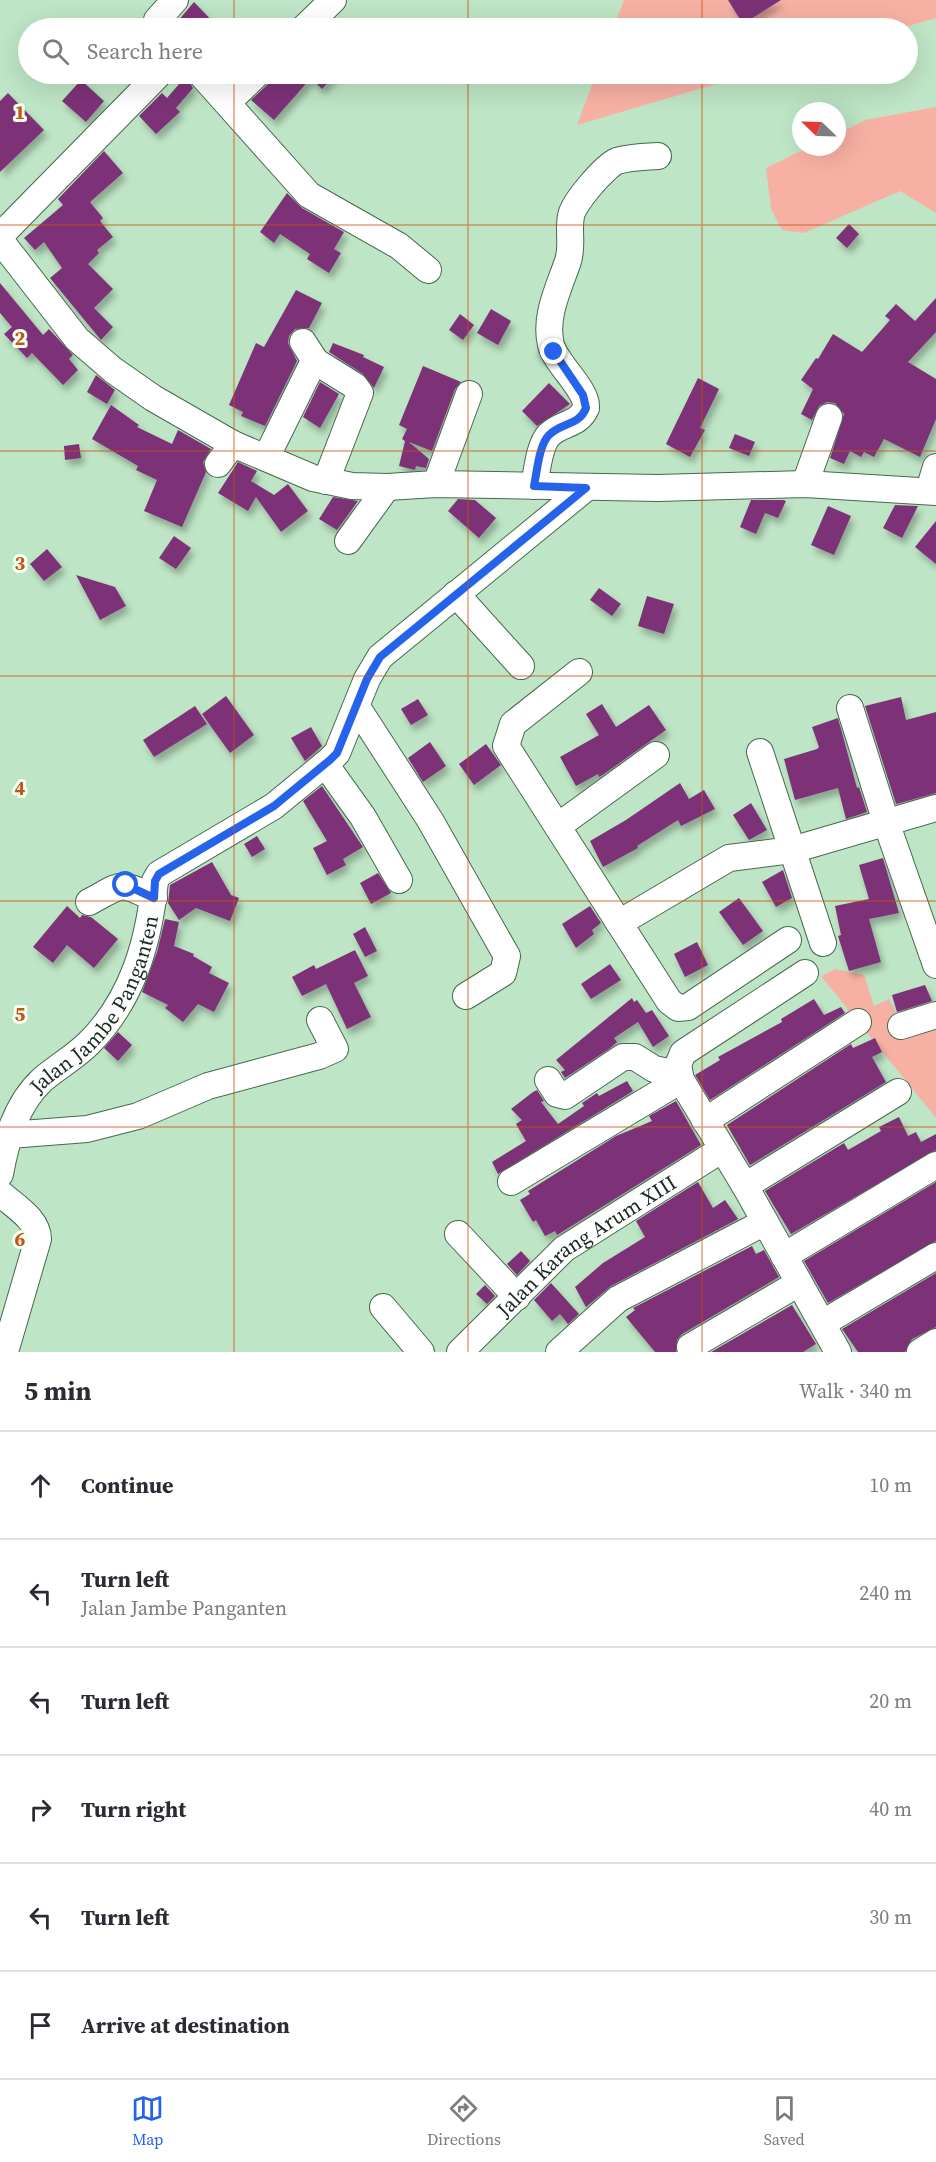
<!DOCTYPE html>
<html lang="en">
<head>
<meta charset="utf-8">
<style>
  body { margin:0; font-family:"Source Serif 4",serif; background:#f2f2f3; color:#2b2b33 }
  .compass { position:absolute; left:792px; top:102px; width:54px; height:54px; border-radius:50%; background:#fff; box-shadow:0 6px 24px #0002; rotate:293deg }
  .stop { position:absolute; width:18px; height:18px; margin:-14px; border:4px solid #2563eb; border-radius:50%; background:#fff }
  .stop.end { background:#2563eb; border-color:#fff; box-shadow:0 2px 6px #0008 }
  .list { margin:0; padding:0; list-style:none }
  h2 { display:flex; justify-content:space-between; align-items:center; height:78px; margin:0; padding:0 24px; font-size:26px }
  h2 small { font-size:20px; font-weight:400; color:#7c7c81 }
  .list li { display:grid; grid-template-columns:39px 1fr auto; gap:18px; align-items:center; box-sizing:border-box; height:108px; padding:0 24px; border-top:2px solid #e1e1e2 }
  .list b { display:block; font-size:22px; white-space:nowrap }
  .list p { margin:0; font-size:20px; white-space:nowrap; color:#7c7c81 }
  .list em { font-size:20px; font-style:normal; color:#7c7c81 }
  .icon { flex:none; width:33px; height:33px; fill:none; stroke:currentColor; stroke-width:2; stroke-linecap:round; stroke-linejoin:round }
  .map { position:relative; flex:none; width:936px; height:1352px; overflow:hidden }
  .search { position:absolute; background:#fff; box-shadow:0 6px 24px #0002; left:18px; right:18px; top:18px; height:66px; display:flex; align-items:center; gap:15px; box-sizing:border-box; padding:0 21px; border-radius:33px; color:#7c7c81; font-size:22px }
  .sheet { height:726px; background:#fff }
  nav { display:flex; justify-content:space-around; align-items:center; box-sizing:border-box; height:84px; border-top:2px solid #e1e1e2; background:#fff; font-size:16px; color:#7c7c81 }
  nav a { display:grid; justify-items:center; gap:3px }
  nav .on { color:#2563eb }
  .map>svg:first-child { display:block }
  .green { fill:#f7b1a4 }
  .building { fill:#7d3178; filter:url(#shadow) }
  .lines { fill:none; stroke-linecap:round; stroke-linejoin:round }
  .minor-casing { stroke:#46694d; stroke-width:28 }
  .minor { stroke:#fff; stroke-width:26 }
  .route { stroke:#2563eb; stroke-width:8 }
  .grid { fill:none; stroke:#c9520f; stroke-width:1.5; stroke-opacity:0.55 }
  .labels { text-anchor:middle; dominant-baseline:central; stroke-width:6; stroke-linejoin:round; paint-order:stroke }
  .street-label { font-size:21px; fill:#1b2a1f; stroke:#effff2 }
  .grid-label { font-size:20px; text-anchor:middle; font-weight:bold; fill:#c9520f; stroke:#effff2; stroke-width:6; stroke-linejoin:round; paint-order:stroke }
</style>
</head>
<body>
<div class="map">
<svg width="936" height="1352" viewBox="0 0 936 1352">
  <defs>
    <filter id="shadow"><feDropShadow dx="3.5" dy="6" stdDeviation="3" flood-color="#0004"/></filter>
  </defs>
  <rect width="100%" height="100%" fill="#bee5c5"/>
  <g class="green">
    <path d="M624 0H936V18L901 28H613Z"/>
    <path d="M596 74H750L577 125Z"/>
    <path d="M936 107V213L900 191 804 233 782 230 771 209 766 168 809 147H837V134L865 120Z"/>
    <path d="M835 969 864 975 874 1006 889 999 903 1030 936 1020V1118L821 976Z"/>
  </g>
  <g class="building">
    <path d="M728 0H781L743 24Z"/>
    <path d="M194 2 219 28H172Z"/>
    <path d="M272 74H336L322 89 311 78 274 120 251 100 268 84Z"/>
    <path d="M186 76 193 88 176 108 180 112 156 134 139 116 162 93 167 98Z"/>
    <path d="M81 80 104 101 86 122 62 101Z"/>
    <path d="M8 93 44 130 0 172V101Z"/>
    <path d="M104 151 123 173 90 202 103 218 100 221 113 237 97 250 99 253 88 264 113 289 94 308 113 327 101 340 50 278 62 268 44 242 35 250 24 238 63 205 58 199Z"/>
    <path d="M287 193 302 208 344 232 334 249 341 253 329 273 307 259 310 254 280 234 274 243 260 232Z"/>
    <path d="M849 224 859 234 847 248 836 238Z"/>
    <path d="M0 283 43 335 49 329 73 355 69 359 78 370 63 385 32 353 27 358 4 334 12 327 0 313Z"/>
    <path d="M296 290 322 303 309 328 295 329 289 336 288 343 297 361 265 426 241 416 243 412 229 405 256 343 264 347Z"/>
    <path d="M936 298V332L908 362 936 379V419L920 457 884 439 874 457 864 452 861 457 850 451 844 464 830 458 844 414 835 403 827 402 819 406 812 420 801 414 813 389 801 380 816 358 818 359 833 334 862 352 890 320 885 316 896 304 915 321Z"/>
    <path d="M491 309 511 321 498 345 477 333Z"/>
    <path d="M460 314 474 325 463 340 449 330Z"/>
    <path d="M333 343 364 355 363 357 384 367 374 388 363 374 329 352Z"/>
    <path d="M423 366 461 382 455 389 432 451 409 442 429 459 426 468 416 466 415 470 399 466 405 441 402 439 407 429 399 425Z"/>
    <path d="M96 375 115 390 107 404 87 392Z"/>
    <path d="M698 378 719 389 700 428 705 430 690 457 666 444Z"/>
    <path d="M320 382 339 394 320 428 303 417Z"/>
    <path d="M549 383 570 404 537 426 522 411Z"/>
    <path d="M111 405 139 425 137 427 172 444 178 430 211 449 203 462 206 472 182 527 144 511 157 480 136 470 138 466 92 439Z"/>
    <path d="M735 434 755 442 749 456 729 448Z"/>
    <path d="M79 444 81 458 65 460 64 446Z"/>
    <path d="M238 462 257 471 251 481 274 495 288 484 308 511 281 532 256 497 248 511 218 493Z"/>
    <path d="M333 497 358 501 337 530 319 519Z"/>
    <path d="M458 499 475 500 496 518 479 538 448 511Z"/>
    <path d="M751 500H783L786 501 778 518 765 513 756 534 740 527Z"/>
    <path d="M895 505 918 506 902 538 883 528Z"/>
    <path d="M828 506 851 516 834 555 811 545Z"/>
    <path d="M936 521V564L915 547Z"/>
    <path d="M174 536 191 548 176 569 159 558Z"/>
    <path d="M47 549 62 567 44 581 30 564Z"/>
    <path d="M76 575 115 587 126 606 100 620Z"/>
    <path d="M599 588 621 604 612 616 590 600Z"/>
    <path d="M647 596 674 604 664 634 638 626Z"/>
    <path d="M226 696 254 735 230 753 202 714Z"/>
    <path d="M901 697 906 720 936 712V793L896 804 865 706Z"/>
    <path d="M418 699 428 715 411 725 401 709Z"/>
    <path d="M602 704 616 727 649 705 666 730 604 774 599 777 598 774 576 786 560 757 599 735 586 714Z"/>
    <path d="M195 706 207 724 154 757 143 740Z"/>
    <path d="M838 718 857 788 859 787 867 812 846 819 838 788 795 800 784 759 817 749 819 747 812 727Z"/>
    <path d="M311 727 322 746 305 761 291 738Z"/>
    <path d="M430 742 446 766 423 782 408 758Z"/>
    <path d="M486 744 501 765 474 785 459 764Z"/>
    <path d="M680 783 689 799 704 790 715 809 681 826 678 820 637 846 638 848 603 867 590 841 626 820Z"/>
    <path d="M322 786 363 847 343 859 346 865 327 875 313 848 327 841 303 801Z"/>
    <path d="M751 803 767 830 749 840 733 815Z"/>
    <path d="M257 836 265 849 252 857 244 844Z"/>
    <path d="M883 858 899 913 869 919 881 962 849 971 838 936 841 935 835 906 869 899 859 865Z"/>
    <path d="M212 862 231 895 239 898 230 921 196 908 179 920 168 903 170 885Z"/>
    <path d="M783 870 792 898 776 907 762 882Z"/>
    <path d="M378 873 391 893 371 904 360 883Z"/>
    <path d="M739 898 763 931 743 945 719 912Z"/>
    <path d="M67 906 80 918 82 915 91 917 118 939 94 968 67 945 53 963 33 947Z"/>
    <path d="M590 906 601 923 592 930 594 934 576 948 562 924Z"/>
    <path d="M165 919 179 922 174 946 194 954 193 956 212 967 209 973 229 983 214 1012 198 1004 183 1022 165 1008 168 1005 142 992 157 952Z"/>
    <path d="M365 927 377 951 365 957 353 934Z"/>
    <path d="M697 942 708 965 685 977 674 954Z"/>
    <path d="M355 950 368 976 354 983 371 1017 347 1029 326 984 302 996 292 977 314 965 316 969Z"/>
    <path d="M610 964 621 980 591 999 581 984Z"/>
    <path d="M925 985 932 1001 897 1012 892 995Z"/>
    <path d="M632 998 634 1002 637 1000 646 1013 652 1010 669 1036 653 1047 638 1022 614 1038 617 1042 609 1049 565 1078 561 1072 565 1070 556 1060Z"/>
    <path d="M814 999 824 1015 841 1007 845 1013 710 1100 695 1075 720 1060 718 1057 782 1022 781 1019Z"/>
    <path d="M118 1032 132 1045 118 1061 104 1048Z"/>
    <path d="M875 1038 882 1052 872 1057 886 1082 750 1165 727 1125 851 1044 853 1048Z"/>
    <path d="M627 1081 633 1091 498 1174 492 1162 526 1141 516 1124 522 1120 511 1109 533 1092 537 1090 544 1101 541 1102 558 1124 584 1106 582 1103 597 1093 599 1096Z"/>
    <path d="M676 1101 701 1145 557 1235 555 1231 545 1236 536 1220 533 1222 520 1200 530 1194 528 1191 616 1136 652 1121 649 1116Z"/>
    <path d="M899 1117 908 1136 916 1132 921 1142 936 1134V1150L791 1234 765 1191 844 1143 848 1150 881 1131 879 1127Z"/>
    <path d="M698 1182 713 1208 725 1200 738 1219 611 1286 586 1307 575 1287 603 1263 645 1237 636 1221Z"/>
    <path d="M936 1182V1241L828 1303 804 1261Z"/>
    <path d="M752 1246 756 1254 764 1250 779 1277 682 1334 677 1340 676 1352H655L626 1317 635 1310 633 1308Z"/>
    <path d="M521 1251 530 1261 517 1275 507 1264Z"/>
    <path d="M936 1273V1327L912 1339 905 1352H858L842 1329Z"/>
    <path d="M551 1283 579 1314 568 1324 560 1314 552 1321 534 1300Z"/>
    <path d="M485 1285 495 1296 487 1304 476 1294Z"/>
    <path d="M792 1305 816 1344 803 1352H711Z"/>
  </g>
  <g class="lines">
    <g class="minor-casing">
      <g id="minor">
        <path d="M157 28V20L175 0"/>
        <path d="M304 28 333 0"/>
        <path d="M201 74 309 195 399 246 428 270"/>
        <path d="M228 102 257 74"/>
        <path d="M0 236 159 74"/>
        <path d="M0 240 77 339 113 370 153 398 233 444 313 478 352 486 387 487 436 484 658 488 805 484 936 492"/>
        <path d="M303 342 316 362"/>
        <path d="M266 458 312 365 318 363 355 386 360 393 326 481"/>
        <path d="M218 464 233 444"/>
        <path d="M436 484 469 394"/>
        <path d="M805 484 829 417"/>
        <path d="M534 486C537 472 539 445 549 435 562 422 578 426 586 408 588 390 556 364 551 345 544 316 559 288 568 261 573 246 568 231 571 216 573 203 605 166 617 161 630 157 645 157 658 156"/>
        <path d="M929 490 936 467"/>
        <path d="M348 541 387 487"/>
        <path d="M456 594 521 666"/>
        <path d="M579 672 513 724 506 746 669 1001 678 1008 688 1007 788 940"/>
        <path d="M357 707 430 820 507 956 503 973 466 996"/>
        <path d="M850 708 886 822 936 965"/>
        <path d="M760 752 823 943"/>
        <path d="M325 764 363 817 399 880"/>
        <path d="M558 826 656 755"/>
        <path d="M89 902C125 883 117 881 154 898"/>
        <path d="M619 923 729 858 792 850 936 808"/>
        <path d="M901 1026 936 1015"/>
        <path d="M548 1080 557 1094 565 1096 623 1057H635L654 1069 678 1074"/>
        <path d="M681 1080 678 1065 683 1053 805 973"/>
        <path d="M705 1121 858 1022"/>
        <path d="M9 1135 87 1129 138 1116 208 1086 319 1056 335 1049 320 1020"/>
        <path id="s1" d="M0 1174C6 1141 16 1104 42 1080 57 1067 75 1057 89 1043 133 999 149 941 155 881L159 874 274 806 330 760 337 753 367 679 380 657 586 488"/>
        <path d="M511 1182 681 1080 745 1186 838 1352"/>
        <path d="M745 1186 898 1092"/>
        <path d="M0 1193C14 1206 38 1219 38 1239L5 1352"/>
        <path d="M458 1234 517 1297"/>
        <path d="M784 1256 936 1165"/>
        <path d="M383 1307 421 1352"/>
        <path d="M823 1323 936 1256"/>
        <path d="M690 1347 799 1283"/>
        <path id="s2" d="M460 1352 564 1249 721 1150"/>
        <path d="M559 1352 618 1299 765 1222"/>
        <path d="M920 1352 936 1342"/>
      </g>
    </g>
    <use href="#minor" class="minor"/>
  </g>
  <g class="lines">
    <path class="route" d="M126 885 154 898 155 881 159 874 274 806 330 760 337 753 367 679 380 657 586 488 534 486C537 472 539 445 549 435 562 422 579 426 586 408L583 395 554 352"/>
  </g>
  <path class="grid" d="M234 0V28M468 0V28M702 0V28M234 74V1352M468 74V1352M702 74V1352M0 225H936M0 451H936M0 676H936M0 901H936M0 1127H936"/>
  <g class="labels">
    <g class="street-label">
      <text stroke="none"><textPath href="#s1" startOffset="200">Jalan Jambe Panganten</textPath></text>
      <text stroke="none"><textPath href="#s2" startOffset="166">Jalan Karang Arum XIII</textPath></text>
    </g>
  </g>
  <g class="grid-label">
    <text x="20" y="119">1</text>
    <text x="20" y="345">2</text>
    <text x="20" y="570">3</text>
    <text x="20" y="795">4</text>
    <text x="20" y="1021">5</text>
    <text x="20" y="1246">6</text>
  </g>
</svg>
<svg class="compass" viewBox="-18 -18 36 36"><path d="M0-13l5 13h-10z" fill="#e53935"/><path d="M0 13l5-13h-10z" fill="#7c7c81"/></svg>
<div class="stop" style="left:126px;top:885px"></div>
<div class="stop end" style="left:554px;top:352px"></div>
<div class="search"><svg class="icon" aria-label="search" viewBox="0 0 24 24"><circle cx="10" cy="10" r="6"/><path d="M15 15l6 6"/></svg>Search here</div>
</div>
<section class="sheet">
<h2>5 min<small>Walk · 340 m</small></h2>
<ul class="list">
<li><svg class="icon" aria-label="ahead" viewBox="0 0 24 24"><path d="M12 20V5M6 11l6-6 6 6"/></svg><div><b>Continue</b></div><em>10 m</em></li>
<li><svg class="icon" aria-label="left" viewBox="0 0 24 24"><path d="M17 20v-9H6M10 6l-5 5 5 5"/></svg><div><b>Turn left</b><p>Jalan Jambe Panganten</p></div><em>240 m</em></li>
<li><svg class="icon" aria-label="left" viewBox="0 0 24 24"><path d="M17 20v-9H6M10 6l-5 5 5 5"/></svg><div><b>Turn left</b></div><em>20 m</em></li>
<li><svg class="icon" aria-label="right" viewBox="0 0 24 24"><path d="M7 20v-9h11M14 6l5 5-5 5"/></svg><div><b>Turn right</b></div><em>40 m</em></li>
<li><svg class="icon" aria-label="left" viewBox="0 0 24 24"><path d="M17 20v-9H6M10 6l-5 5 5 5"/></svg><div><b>Turn left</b></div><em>30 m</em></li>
<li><svg class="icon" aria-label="arrive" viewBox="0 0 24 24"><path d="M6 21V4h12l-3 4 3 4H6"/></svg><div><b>Arrive at destination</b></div></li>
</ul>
</section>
<nav>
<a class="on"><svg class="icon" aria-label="map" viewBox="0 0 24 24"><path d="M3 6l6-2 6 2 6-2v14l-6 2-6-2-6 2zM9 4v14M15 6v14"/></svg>Map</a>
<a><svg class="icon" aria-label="directions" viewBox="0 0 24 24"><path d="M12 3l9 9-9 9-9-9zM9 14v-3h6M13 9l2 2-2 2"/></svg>Directions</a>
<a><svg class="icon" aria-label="saved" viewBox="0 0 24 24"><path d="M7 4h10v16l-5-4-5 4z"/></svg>Saved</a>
</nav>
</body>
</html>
